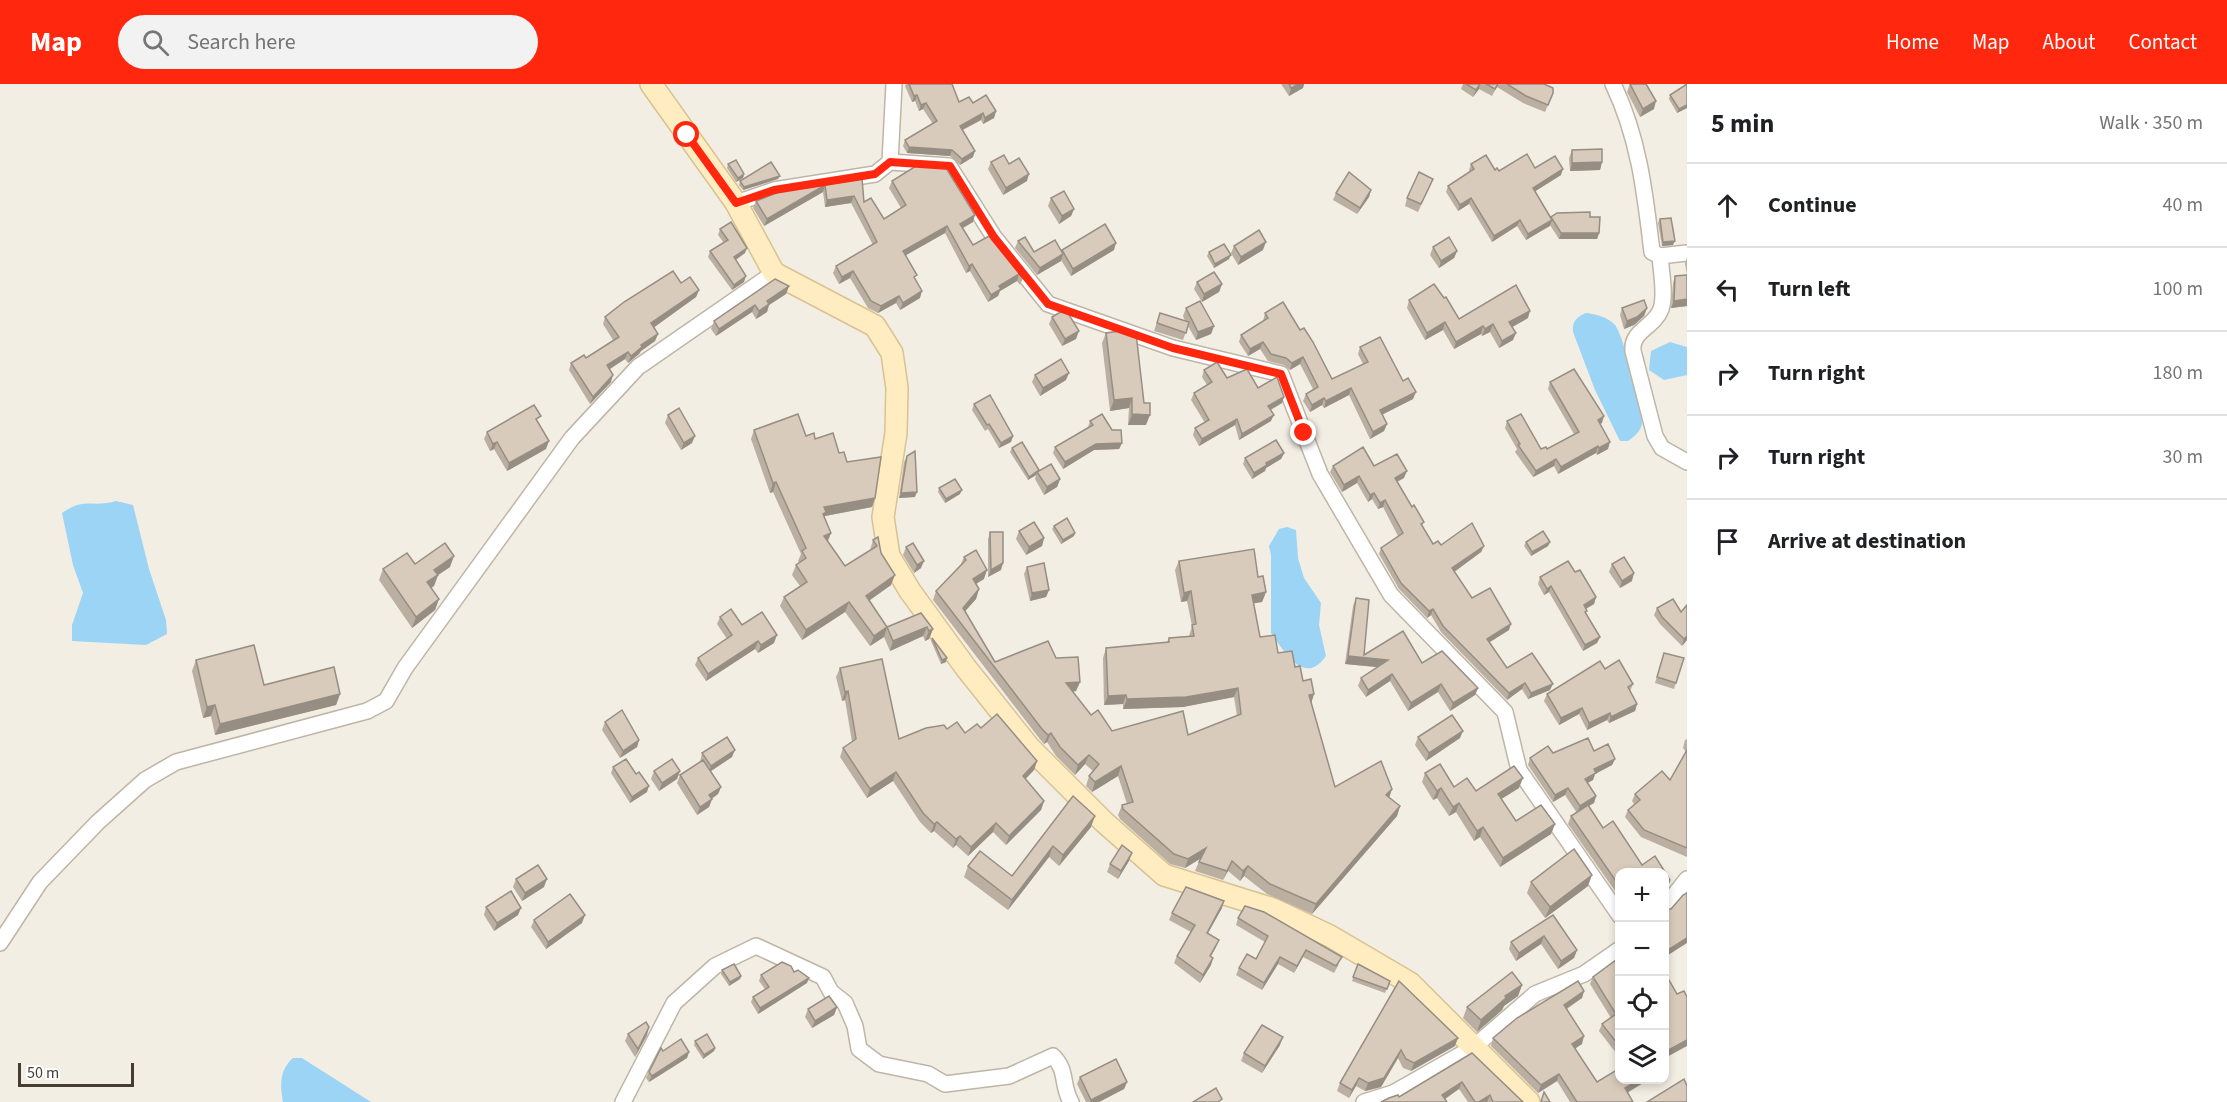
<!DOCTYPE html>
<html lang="en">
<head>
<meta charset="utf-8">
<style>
  body { margin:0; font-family:"Source Sans 3",sans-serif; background:#f2f2f2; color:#202124 }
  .controls { position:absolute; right:18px; bottom:18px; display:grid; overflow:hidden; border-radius:12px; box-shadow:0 3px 9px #0003 }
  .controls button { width:54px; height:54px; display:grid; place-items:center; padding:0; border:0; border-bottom:2px solid #e0e0e0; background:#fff; color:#202124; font:30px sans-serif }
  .scale { position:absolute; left:18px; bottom:15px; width:116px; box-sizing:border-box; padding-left:6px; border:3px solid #453d33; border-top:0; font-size:16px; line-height:21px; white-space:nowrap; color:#453d33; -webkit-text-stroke:4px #fff; paint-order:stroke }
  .stop { position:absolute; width:18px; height:18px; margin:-14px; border:4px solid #ff270e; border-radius:50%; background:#fff }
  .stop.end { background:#ff270e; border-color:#fff; box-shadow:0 2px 6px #0008 }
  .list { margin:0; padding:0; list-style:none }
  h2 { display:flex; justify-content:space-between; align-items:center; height:78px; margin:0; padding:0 24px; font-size:26px }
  h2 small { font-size:20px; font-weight:400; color:#757577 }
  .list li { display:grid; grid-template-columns:39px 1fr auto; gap:18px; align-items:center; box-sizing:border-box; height:84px; padding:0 24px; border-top:2px solid #e0e0e0 }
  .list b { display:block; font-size:22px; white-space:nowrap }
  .list em { font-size:20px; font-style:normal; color:#757577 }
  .icon { flex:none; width:33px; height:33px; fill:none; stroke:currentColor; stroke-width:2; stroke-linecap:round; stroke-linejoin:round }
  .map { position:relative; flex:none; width:1687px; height:1018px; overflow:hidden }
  header { display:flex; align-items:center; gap:36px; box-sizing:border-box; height:84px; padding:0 30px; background:#ff270e; color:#fff }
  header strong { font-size:28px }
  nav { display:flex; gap:33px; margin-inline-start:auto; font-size:21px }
  .search { width:420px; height:54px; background:#f2f2f2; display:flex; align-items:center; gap:15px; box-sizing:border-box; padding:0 21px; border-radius:33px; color:#757577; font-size:22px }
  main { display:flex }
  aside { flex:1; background:#fff }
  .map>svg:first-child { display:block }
  .water { fill:#9bd4f4 }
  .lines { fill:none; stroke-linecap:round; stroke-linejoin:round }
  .street-casing { stroke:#bfb5a6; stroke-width:18 }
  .secondary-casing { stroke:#d9c292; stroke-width:24 }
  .street { stroke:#fff; stroke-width:15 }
  .secondary { stroke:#ffedc1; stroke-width:21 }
  .wall { fill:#baafa1 }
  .shaded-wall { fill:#978e83 }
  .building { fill:#d8cbbb; stroke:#978e83; stroke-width:1.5 }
  .route { stroke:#ff270e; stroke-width:8 }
</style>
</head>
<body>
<header>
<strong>Map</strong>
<div class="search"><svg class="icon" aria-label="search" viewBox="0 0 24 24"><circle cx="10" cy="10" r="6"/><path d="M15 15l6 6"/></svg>Search here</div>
<nav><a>Home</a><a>Map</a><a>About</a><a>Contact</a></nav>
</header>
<main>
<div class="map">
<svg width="1687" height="1018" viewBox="0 0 1687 1018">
  <rect width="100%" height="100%" fill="#f3eee3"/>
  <g class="water">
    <path d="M1586 229C1596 230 1608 233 1615 241 1623 250 1644 329 1642 340 1640 348 1634 353 1628 357H1620L1618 353 1595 306 1573 248C1572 238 1576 233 1586 229Z"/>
    <path d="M1670 258 1687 263V291L1664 296 1649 286 1651 267Z"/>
    <path d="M116 417 133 421 149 485 166 536 167 550 146 561 72 557V541L83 509 73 481 62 429C85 413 92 424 116 417Z"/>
    <path d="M1287 443 1296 446 1298 474 1304 494 1321 519 1319 541 1326 572C1304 603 1285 568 1271 549V471L1269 462 1279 445Z"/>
    <path d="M293 974H302L371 1018H283C280 1002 279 986 293 974Z"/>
  </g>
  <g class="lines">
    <g class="street-casing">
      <g id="street">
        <path d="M1613 0C1639 54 1645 109 1652 168L1660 172 1687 169"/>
        <path d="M890 78 949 82 994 153 1048 220 1173 264 1281 290 1320 390 1391 511 1505 628 1519 686 1620 832"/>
        <path d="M736 119 774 106 875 90 890 78 894 0"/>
        <path d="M1660 172C1661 187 1666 211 1661 225 1654 244 1631 246 1633 267L1655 352 1662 364 1687 378"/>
        <path d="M1664 824 1687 795"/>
        <path d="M0 859 40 798 98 738 145 696 176 678 367 627 386 617 405 584 572 354 638 283 774 189"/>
        <path d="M623 1018 674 919 715 882 756 862 823 893 831 908 845 919 855 942 859 965 879 980 928 990 945 1000 1009 992 1053 972C1068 987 1061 1001 1071 1018"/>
        <path d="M1364 1018 1393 1009 1474 963 1535 910 1584 890 1620 865"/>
      </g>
    </g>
    <g class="secondary-casing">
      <path id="secondary" d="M651 0 736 119 774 189 875 242 892 269 897 304 896 349 883 433 889 472 910 507 966 584 1029 663 1104 738 1164 791 1273 825 1330 852 1410 899 1529 1018"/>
    </g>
    <use href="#street" class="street"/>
    <use href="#secondary" class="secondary"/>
  </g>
  <g class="wall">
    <path d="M906 0H952L959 18 973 19 996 27 994 34 983 40 981 36 963 46 973 73 960 81 950 72 907 69 903 62 905 56 933 40 923 25 919 27 915 17 912 18 905 2Z"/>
    <path d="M1281 0H1304L1303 4 1289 12Z"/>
    <path d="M1463 0H1543L1553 9 1545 28 1523 19 1497 3 1492 12 1479 5 1473 13 1461 5Z"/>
    <path d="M1630 0 1654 25 1640 33 1627 8Z"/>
    <path d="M1687 0V24L1677 29 1669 15 1670 11Z"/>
    <path d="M1572 66 1602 78 1600 86 1570 87 1569 74Z"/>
    <path d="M991 78 1027 97 1003 111 988 85Z"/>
    <path d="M728 80 744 90 743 94 736 98 727 84Z"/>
    <path d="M1471 80 1499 87 1535 84 1561 91 1535 107 1551 133H1590L1599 149 1597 155H1559L1550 141 1526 156 1517 142 1492 158 1469 120 1458 127 1446 108 1448 102 1470 88 1469 86Z"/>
    <path d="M778 95 743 106 739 101 740 97Z"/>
    <path d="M862 95 864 118 884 135 901 124 889 104 892 97 973 138 962 144 973 161 989 152 1023 194 1020 201 1017 197 1000 207 998 212 988 218 970 187 966 189 945 149 906 171 916 196 920 214 900 226 896 219 878 229 868 224 850 194 839 200 833 189 836 182 873 161 851 119 825 123 823 108 764 142 753 124 756 117 779 108Z"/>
    <path d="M1433 95 1418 128 1405 122 1407 114Z"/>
    <path d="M1371 106 1369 113 1357 130 1333 116 1336 109Z"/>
    <path d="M1051 114 1074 125 1071 132 1059 140 1048 122Z"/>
    <path d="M1660 135 1673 161 1662 162 1658 139Z"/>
    <path d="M720 145 745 169 736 176 744 198 732 206 708 173 710 167 724 159 718 151Z"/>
    <path d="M1018 157 1034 168 1061 167 1062 166H1114L1071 192 1061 176V177L1037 191 1015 164Z"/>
    <path d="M1234 162 1263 166 1238 181 1231 169Z"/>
    <path d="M1433 163 1457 167 1454 174 1439 184 1430 171Z"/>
    <path d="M1209 168 1229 175 1214 184 1207 172Z"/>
    <path d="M1687 174V222L1671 224 1673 199 1675 192 1687 191 1685 179Z"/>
    <path d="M1197 198 1222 200 1219 208 1202 218 1194 205Z"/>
    <path d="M681 199 699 206 696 213 654 243 658 250 655 257 641 267 639 270 628 279 625 275 610 285 611 298 590 320 569 286 571 279 586 274 613 256 603 240 605 233Z"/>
    <path d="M789 202 786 210 769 221 767 228 756 235 752 228 716 252 711 245 714 237Z"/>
    <path d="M1409 216 1459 235 1528 234 1512 243 1513 256 1499 264 1490 248 1482 252 1481 250 1454 265 1443 246 1425 256 1407 224Z"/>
    <path d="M1186 224 1214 242 1211 250 1196 256 1188 242 1183 256 1154 247 1160 229 1185 237 1183 232Z"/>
    <path d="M1622 224H1647L1644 232 1634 241 1624 245 1620 231Z"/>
    <path d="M1265 229 1332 295 1363 280 1358 270 1360 263 1403 297 1413 315 1382 331 1387 340 1384 347 1370 355 1349 311 1324 324 1322 321 1310 328 1303 317 1306 310 1313 305 1300 280 1290 286 1284 281 1268 277 1260 265 1248 272 1239 258 1241 251 1263 237Z"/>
    <path d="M1052 233 1076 255 1062 262 1049 240Z"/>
    <path d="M1106 249 1146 341H1128L1129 324 1110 327 1102 259Z"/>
    <path d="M1204 286 1284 313 1282 319 1271 326V337L1239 356 1235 341 1199 362 1193 351 1195 344 1205 339 1191 316 1194 309 1207 301 1202 293Z"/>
    <path d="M1035 291 1066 296 1040 312 1032 298Z"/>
    <path d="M1550 298 1602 339 1600 340 1608 365 1597 371 1596 369 1558 390 1554 382 1533 393 1515 368 1517 365 1505 344 1507 337 1541 365H1547L1574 350 1548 305Z"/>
    <path d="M974 320 1013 352 1011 358 999 364 988 345 985 347 972 326Z"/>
    <path d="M668 331 692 359 681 366 665 339Z"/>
    <path d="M1090 337 1112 346 1122 359 1119 365 1094 366 1063 385 1053 369 1055 363 1088 343Z"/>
    <path d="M539 340 546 365 507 387 494 365 490 367 484 355 487 348Z"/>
    <path d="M754 346 806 352 815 355 839 369 847 378 875 414 872 423 825 432 824 434 831 449 828 457 845 482 870 466 873 456 881 469 891 501 870 516 887 543 921 529 933 545 929 555 925 557 923 552 890 567 884 553 870 562 845 528 802 556 780 522 784 513 800 502 792 491 796 481 800 479 798 477 801 470 773 408 770 409 751 355Z"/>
    <path d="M1012 364 1039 386 1060 395 1057 403 1044 411 1035 395 1036 391 1028 396 1010 368Z"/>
    <path d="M1284 369 1281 375 1266 384 1265 387 1252 395 1243 380 1245 374Z"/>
    <path d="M907 372 915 413 899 414 904 378Z"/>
    <path d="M1333 382H1374L1404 394 1397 398 1412 423 1424 438 1422 442 1433 460 1441 461 1484 462 1481 468 1454 488 1472 514 1509 546 1490 558 1507 584 1550 606 1528 615 1522 605 1507 616 1441 548 1431 531 1427 534 1399 505 1379 470 1381 464 1398 452 1383 423 1378 425 1372 415 1368 418 1357 399 1342 408 1330 388Z"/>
    <path d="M939 404 960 410 945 419 938 408Z"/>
    <path d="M1054 442 1074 452 1061 460 1052 445Z"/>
    <path d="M1019 447 1044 454 1042 462 1026 471 1016 455Z"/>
    <path d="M990 448 1001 486 988 493V455Z"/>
    <path d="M1526 458H1550L1548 462 1531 472 1524 462Z"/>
    <path d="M906 463 921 484 914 489 903 471Z"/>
    <path d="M964 473 984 495 976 500 979 505 976 515 965 527 995 578 1056 574 1080 598 1076 607 1073 608 1091 631 1112 647 1188 651 1237 632 1234 613 1183 623 1123 625V620L1104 621 1103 574 1106 564 1167 558 1169 554 1189 552 1192 542 1187 517 1181 518 1175 486 1179 477 1258 493 1266 508 1262 518 1254 519 1260 553 1295 583 1303 597 1314 610 1311 618 1335 703 1392 705 1389 713 1400 722 1397 732 1312 830 1267 810 1244 792 1240 797 1228 787 1223 796 1195 787 1200 775 1185 784 1170 780 1120 735 1118 731 1122 721 1127 720 1118 692 1092 708 1086 702 1089 692 1093 687 1085 680 1075 691 1056 672 1047 658 1044 660 1039 654 933 516 936 507 961 480Z"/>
    <path d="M415 480 450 483 438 491 434 502 431 504 439 515 435 526 412 544 379 496 383 485Z"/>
    <path d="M1612 480 1632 497 1620 504 1609 488Z"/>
    <path d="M1027 483 1049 506 1046 513 1030 517 1024 490Z"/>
    <path d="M1575 488 1596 513 1594 520 1586 525V530L1600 553 1597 559 1583 567 1549 508 1544 511 1538 500 1540 493Z"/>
    <path d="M1356 514 1364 571 1422 579 1478 604 1475 611 1450 627 1438 608 1408 627 1390 597 1366 613 1358 602 1361 594 1378 583 1345 580 1353 522Z"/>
    <path d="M1687 521V556L1682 562 1660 540 1654 531 1657 524 1681 528Z"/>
    <path d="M720 533 742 541 774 559 758 569 755 565 706 597 695 581 698 574 727 555 717 540Z"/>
    <path d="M932 554 946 578 941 580 931 557Z"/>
    <path d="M1684 574 1674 605 1655 599 1662 575Z"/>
    <path d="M196 576 264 601 340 610 336 621 215 651 211 632 203 634 192 587Z"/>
    <path d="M840 584 899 655 947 645 965 649 981 644 1037 677 1034 686 1025 695 1044 717 1041 726 1006 761 993 748 968 772 956 761 953 764 934 747 931 749 920 738 893 697 867 714 840 673 843 664 852 658 845 616 842 617 836 593Z"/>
    <path d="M1605 585 1633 600 1630 607 1637 620 1635 627 1609 639 1607 636 1587 646 1579 630 1559 641 1544 617 1547 610Z"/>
    <path d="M605 638 639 656 637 663 620 674 602 646Z"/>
    <path d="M1418 653 1460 654 1426 677 1415 661Z"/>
    <path d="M1588 654 1594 667 1608 660 1615 675 1612 681 1595 690 1593 696 1587 699 1596 712 1594 719 1588 722 1603 744 1613 737 1642 781 1655 772 1670 796 1668 804 1665 808V789H1620V814L1568 740 1571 732 1577 729 1565 711 1553 718 1528 681 1530 674 1548 662 1553 669Z"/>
    <path d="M1687 655V773L1641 753 1625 733 1628 726 1634 720 1632 717 1635 710 1670 696 1686 668 1683 664 1685 656Z"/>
    <path d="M702 669 732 673 711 687 721 703 718 710 712 715 709 723 697 731 677 699 680 691 700 678Z"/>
    <path d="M613 683 636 690 647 708 630 719 611 689Z"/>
    <path d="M654 687H680L677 695 659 707 651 695Z"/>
    <path d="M1425 689 1454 703 1476 707 1519 704 1501 715 1516 737 1555 740 1551 750 1500 783 1480 753 1474 757 1456 728 1449 732 1437 714 1433 716 1422 698Z"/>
    <path d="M1073 712 1091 743 1059 782 1049 773 1008 826 964 793 968 782 1012 792Z"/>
    <path d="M1129 777 1118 795 1107 788 1110 780Z"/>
    <path d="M516 795 544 803 522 817 513 803Z"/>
    <path d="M1531 798 1588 802 1545 834 1527 809Z"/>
    <path d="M486 823 518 831 494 847 484 831Z"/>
    <path d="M1222 824 1208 849 1216 863 1211 872V881L1200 899 1174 879 1177 872 1191 848 1169 836 1172 829Z"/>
    <path d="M1553 831 1577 866 1574 874 1558 885 1541 860 1516 877 1509 865 1511 858Z"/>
    <path d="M1238 834 1339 880 1334 889 1303 873 1294 889 1278 880 1262 906 1236 891 1239 884 1256 875 1265 858 1236 841Z"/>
    <path d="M534 836 582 839 546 865 531 843Z"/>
    <path d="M1620 873V974L1599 947 1602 940 1611 934 1590 900 1593 893Z"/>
    <path d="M1358 880 1390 897 1385 909 1352 897Z"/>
    <path d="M722 886 741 892 740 895 729 902 721 890Z"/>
    <path d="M761 891 807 899 758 930 751 918 753 913 765 905 759 897Z"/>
    <path d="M1399 897 1455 962 1411 987 1403 984 1398 974 1381 1003 1365 1007 1356 1002 1349 1014 1337 1007 1340 999Z"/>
    <path d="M1522 901 1518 912 1504 922 1502 926 1477 948 1463 934 1467 923Z"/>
    <path d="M1584 907 1582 914 1567 925 1582 960 1575 964 1597 998 1620 996H1648L1627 1008 1633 1018H1570L1557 997 1538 1009 1491 962 1493 954Z"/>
    <path d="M837 923 834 931 812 944 805 933 808 925Z"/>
    <path d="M628 950 647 951 635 973 625 957Z"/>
    <path d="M695 957 715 964 714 967 703 975 694 961Z"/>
    <path d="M1280 961 1262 989 1241 977 1244 969Z"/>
    <path d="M663 967 689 968 687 974 649 998 646 994 649 988Z"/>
    <path d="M1472 969 1523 1018H1468L1459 1005 1399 1013Z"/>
    <path d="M1080 993 1127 998 1124 1005 1099 1018H1086L1077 1000Z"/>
  </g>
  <g class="shaded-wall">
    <path d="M1299 0H1304L1303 4 1289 12 1291 4Z"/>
    <path d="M1480 0 1479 5 1473 13 1476 6Z"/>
    <path d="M917 11 915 17 912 18 914 12Z"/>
    <path d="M1656 17 1654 25 1640 33 1643 25Z"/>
    <path d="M926 19 923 25 919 27 921 21Z"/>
    <path d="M1687 21V24L1677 29 1679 25Z"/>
    <path d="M996 27 994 34 983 40 985 34Z"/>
    <path d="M983 29 981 36 958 48 960 42Z"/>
    <path d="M909 63 952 66 950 72 907 69Z"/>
    <path d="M975 67 973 73 960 81 962 75Z"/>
    <path d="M1602 78 1600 86 1570 87 1572 79Z"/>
    <path d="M1563 85 1561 91 1531 110 1533 104Z"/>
    <path d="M744 90 743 94 736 98 738 94Z"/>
    <path d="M1029 90 1027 97 1003 111 1006 104Z"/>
    <path d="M780 92 778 95 743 106 744 103Z"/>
    <path d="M825 101 823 108 764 142 767 135Z"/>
    <path d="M1371 106 1369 113 1357 130 1360 124Z"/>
    <path d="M854 112 851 119 825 123 827 116Z"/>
    <path d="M1471 114 1469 120 1458 127 1460 121Z"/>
    <path d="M1074 125 1071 132 1059 140 1062 132Z"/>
    <path d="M975 131 973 138 958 147 960 140Z"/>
    <path d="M1520 136 1517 142 1492 158 1494 152Z"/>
    <path d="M1552 136 1550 142 1526 156 1528 150Z"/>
    <path d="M947 142 945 149 901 174 903 167Z"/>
    <path d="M1561 149H1599L1597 155H1559Z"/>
    <path d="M1675 157 1673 161 1662 162 1663 158Z"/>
    <path d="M1266 158 1263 166 1238 181 1241 173Z"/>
    <path d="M1116 159 1114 166 1071 192 1073 185Z"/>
    <path d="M747 164 745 169 732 178 734 173Z"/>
    <path d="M1457 167 1454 174 1439 184 1441 177Z"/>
    <path d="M1063 170 1061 177 1037 191 1040 184Z"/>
    <path d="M1231 171 1229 175 1214 184 1215 180Z"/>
    <path d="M972 180 970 187 966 189 969 182Z"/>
    <path d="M853 187 850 194 839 200 842 193Z"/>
    <path d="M1019 190 1017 197 1000 207 998 212 988 218 991 211 999 202Z"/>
    <path d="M746 192 744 198 732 206 734 201Z"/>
    <path d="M1222 200 1219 208 1202 218 1204 210Z"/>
    <path d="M789 202 786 210 769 221 767 228 756 235 759 227 767 217Z"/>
    <path d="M699 206 696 213 649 247 651 239Z"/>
    <path d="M922 207 920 214 900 226 903 219Z"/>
    <path d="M899 212 896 219 878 229 881 222Z"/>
    <path d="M1687 215V222L1671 224 1674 217Z"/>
    <path d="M755 221 752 228 716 252 719 245Z"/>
    <path d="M1647 224 1644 232 1634 241 1624 245 1627 237Z"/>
    <path d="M1530 227 1528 234 1507 246 1509 238Z"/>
    <path d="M1445 238 1443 246 1425 256 1427 249Z"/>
    <path d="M1493 240 1490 248 1482 252 1485 245Z"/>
    <path d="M1214 242 1211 250 1196 256 1198 248Z"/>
    <path d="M1483 242 1481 250 1454 265 1456 258Z"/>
    <path d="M1079 247 1076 255 1062 262 1065 255Z"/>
    <path d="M1516 249 1513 256 1499 264 1502 257Z"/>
    <path d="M658 250 655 257 641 267 639 270 628 279 631 272 641 261Z"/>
    <path d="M1263 258 1260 265 1248 272 1250 265Z"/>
    <path d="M628 268 625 275 605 288 607 281Z"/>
    <path d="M1303 273 1300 280 1290 286 1292 279Z"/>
    <path d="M1069 289 1066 296 1040 312 1043 304Z"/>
    <path d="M613 291 611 298 590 320 593 313Z"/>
    <path d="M1351 304 1349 311 1324 324 1326 317Z"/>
    <path d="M1416 308 1413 315 1377 333 1380 326Z"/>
    <path d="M1284 313 1282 319 1266 328 1268 322Z"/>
    <path d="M1132 314 1129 324 1110 327 1114 316Z"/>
    <path d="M1324 314 1322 321 1310 328 1312 321Z"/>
    <path d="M1132 330 1150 331 1146 341H1128Z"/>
    <path d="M1274 331 1271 337 1239 356 1242 350Z"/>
    <path d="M1604 332 1602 339 1595 342 1598 336Z"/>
    <path d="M1237 335 1235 341 1199 362 1202 355Z"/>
    <path d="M1387 340 1384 347 1370 355 1373 348Z"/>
    <path d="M695 352 692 359 681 366 684 359Z"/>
    <path d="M1013 352 1011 358 999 364 1001 359Z"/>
    <path d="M549 357 546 365 507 387 509 379Z"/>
    <path d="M497 358 494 365 490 367 493 360Z"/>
    <path d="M1610 358 1608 365 1597 371 1599 364Z"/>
    <path d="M1122 359 1119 365 1094 366 1063 385 1065 378 1096 360Z"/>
    <path d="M1598 362 1596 369 1558 390 1561 383Z"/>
    <path d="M1284 369 1281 375 1266 384 1265 387 1252 395 1254 389 1266 379Z"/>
    <path d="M1556 375 1554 382 1533 393 1536 387Z"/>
    <path d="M1407 387 1404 394 1392 400 1395 394Z"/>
    <path d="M1037 388 1036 391 1028 396 1029 393Z"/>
    <path d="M1359 392 1357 399 1342 408 1344 401Z"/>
    <path d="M1060 395 1057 403 1044 411 1047 403Z"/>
    <path d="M776 398 773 408 770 409 773 399Z"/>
    <path d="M962 406 960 410 945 419 946 415Z"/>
    <path d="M917 408 915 413 899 414 901 409Z"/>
    <path d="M1374 409 1372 415 1368 418 1370 411Z"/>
    <path d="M875 414 872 423 825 432 823 438 819 439 824 423Z"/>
    <path d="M1385 416 1383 423 1378 425 1380 419Z"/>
    <path d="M831 449 827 458 824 452Z"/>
    <path d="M1075 449 1074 452 1061 460 1063 456Z"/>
    <path d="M1044 454 1042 462 1026 471 1029 463Z"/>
    <path d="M1550 458 1548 462 1531 472 1532 468Z"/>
    <path d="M1484 462 1481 468 1450 491 1452 484Z"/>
    <path d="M454 472 450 483 438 491 434 502 423 509 427 498 434 486Z"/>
    <path d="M924 477 921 484 914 489 917 481Z"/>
    <path d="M1003 479 1001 486 988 493 991 486Z"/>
    <path d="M987 486 984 495 969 504 973 495Z"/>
    <path d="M1634 489 1632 497 1620 504 1622 497Z"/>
    <path d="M895 491 891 501 863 521 866 512Z"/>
    <path d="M1551 502 1549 508 1544 511 1547 505Z"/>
    <path d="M979 505 976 515 960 533 963 524Z"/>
    <path d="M1049 506 1046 513 1030 517 1032 509Z"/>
    <path d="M1191 507 1187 517 1181 518 1184 509Z"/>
    <path d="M1266 508 1262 518 1249 520 1252 511Z"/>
    <path d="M1596 513 1594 520 1582 527 1584 521Z"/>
    <path d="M439 515 435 526 412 544 416 533Z"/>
    <path d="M849 518 845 528 802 556 806 546Z"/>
    <path d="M1433 525 1431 531 1427 534 1429 527Z"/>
    <path d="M1511 540 1509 546 1485 561 1487 555Z"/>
    <path d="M887 543 884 553 870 562 874 552Z"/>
    <path d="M927 543 923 552 890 567 893 557Z"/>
    <path d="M933 545 929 555 925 557 929 547Z"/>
    <path d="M777 551 774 559 758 569 761 561Z"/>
    <path d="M1687 552V556L1682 562 1684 555Z"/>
    <path d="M1600 553 1597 559 1583 567 1585 561Z"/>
    <path d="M758 557 755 565 706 597 708 590Z"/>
    <path d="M1348 572 1388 576 1386 584 1345 580Z"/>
    <path d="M947 574 946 578 941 580 942 576Z"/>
    <path d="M1392 590 1390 597 1366 613 1368 606Z"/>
    <path d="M1080 598 1076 607 1063 608 1066 599Z"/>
    <path d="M1525 599 1522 605 1507 616 1509 609Z"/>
    <path d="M1441 600 1438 608 1408 627 1411 619Z"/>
    <path d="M1553 600 1550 606 1528 615 1531 609Z"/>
    <path d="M1238 604 1234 613 1183 623 1123 625 1127 615Z"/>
    <path d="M1478 604 1475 611 1450 627 1453 619Z"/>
    <path d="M848 607 845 616 842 617 845 608Z"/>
    <path d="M340 610 336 621 215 651 220 640Z"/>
    <path d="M1314 610 1311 620 1309 611Z"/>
    <path d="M1126 611 1123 620 1104 621 1108 612Z"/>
    <path d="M1637 620 1635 627 1609 639 1611 633Z"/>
    <path d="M215 621 211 632 203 634 207 623Z"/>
    <path d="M1582 624 1579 630 1559 641 1561 634Z"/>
    <path d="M1610 629 1607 636 1587 646 1589 639Z"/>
    <path d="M1463 647 1460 654 1426 677 1429 669Z"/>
    <path d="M1051 649 1047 658 1044 660 1048 651Z"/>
    <path d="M639 656 637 663 620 674 623 667Z"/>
    <path d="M735 666 732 673 708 689 711 682Z"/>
    <path d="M1089 671 1085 680 1075 691 1078 681Z"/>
    <path d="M1615 675 1612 681 1595 690 1593 696 1582 702 1585 695 1594 685Z"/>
    <path d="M1037 677 1034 686 1020 701 1023 692Z"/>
    <path d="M1121 682 1118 692 1092 708 1095 698Z"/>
    <path d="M680 687 677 695 659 707 662 699Z"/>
    <path d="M896 688 893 697 867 714 870 705Z"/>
    <path d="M1523 694 1519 704 1495 719 1498 710Z"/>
    <path d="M649 702 647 708 630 719 632 713Z"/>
    <path d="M721 703 718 710 706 718 709 711Z"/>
    <path d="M1441 704 1437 714 1433 716 1437 707Z"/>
    <path d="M1568 704 1565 711 1553 718 1555 711Z"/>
    <path d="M1392 705 1389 714 1386 711Z"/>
    <path d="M1596 712 1594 719 1577 729 1580 722Z"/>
    <path d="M712 715 709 723 697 731 700 723Z"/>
    <path d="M1044 717 1041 726 1006 761 1009 752Z"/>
    <path d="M1459 719 1456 728 1449 732 1453 723Z"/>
    <path d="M1400 722 1397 732 1312 830 1316 820Z"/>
    <path d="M1095 732 1091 743 1059 782 1063 771Z"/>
    <path d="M937 738 934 747 931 749 934 740Z"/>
    <path d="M996 739 993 748 968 772 971 763Z"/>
    <path d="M1555 740 1551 750 1500 783 1503 774Z"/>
    <path d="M1483 743 1480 753 1474 757 1477 747Z"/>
    <path d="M960 752 956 761 953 764 956 755Z"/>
    <path d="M1053 762 1049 773 1008 826 1012 816Z"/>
    <path d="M1206 764 1203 773 1185 784 1188 775Z"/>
    <path d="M1132 769 1129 777 1118 795 1121 787Z"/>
    <path d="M1232 777 1228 787 1223 796 1227 787Z"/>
    <path d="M1248 782 1244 792 1240 797 1243 787Z"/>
    <path d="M1592 791 1588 802 1545 834 1550 823Z"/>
    <path d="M547 795 544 803 522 817 525 809Z"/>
    <path d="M1670 796 1668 804 1665 808V804Z"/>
    <path d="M1224 817 1222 824 1204 856 1207 849Z"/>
    <path d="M521 824 518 831 494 847 497 839Z"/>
    <path d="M585 831 582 839 546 865 548 858Z"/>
    <path d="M1544 852 1541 860 1516 877 1519 869Z"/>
    <path d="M1687 854V859L1665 873V868Z"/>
    <path d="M1219 856 1216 863 1207 879 1210 872Z"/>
    <path d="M1306 866 1303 873 1294 889 1297 882Z"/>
    <path d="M1577 866 1574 874 1558 885 1561 877Z"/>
    <path d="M1280 873 1278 880 1262 906 1264 899Z"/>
    <path d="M1213 874 1211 881 1200 899 1203 891Z"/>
    <path d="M741 892 740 895 729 902 730 898Z"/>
    <path d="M809 894 807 899 758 930 760 924Z"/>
    <path d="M1522 901 1518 912 1504 922 1502 926 1477 948 1481 936 1505 912Z"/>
    <path d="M1584 907 1582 914 1561 928 1564 921Z"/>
    <path d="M837 923 834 931 812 944 815 937Z"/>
    <path d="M649 943 647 951 635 973 638 965Z"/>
    <path d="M1584 952 1582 960 1570 968 1572 960Z"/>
    <path d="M1283 953 1280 961 1262 989 1265 982Z"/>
    <path d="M1458 954 1455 962 1411 987 1414 979Z"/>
    <path d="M1687 956V962L1665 974V968Z"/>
    <path d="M715 964 714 967 703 975 704 971Z"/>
    <path d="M1401 966 1398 974 1381 1003 1365 1007 1368 999Z"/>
    <path d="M689 968 687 974 649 998 652 992Z"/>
    <path d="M1559 990 1557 997 1538 1009 1541 1001Z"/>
    <path d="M1359 994 1356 1002 1349 1014 1352 1006Z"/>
    <path d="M1639 996H1648L1622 1012 1625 1004Z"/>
    <path d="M1127 998 1124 1005 1099 1018H1090L1091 1016Z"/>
    <path d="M1462 998 1459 1005 1441 1018 1442 1011Z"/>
    <path d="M1490 1011 1487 1018H1479Z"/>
  </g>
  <g class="building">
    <path d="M909 0H952L959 18 969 13 973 19 986 11 996 27 985 34 983 29 960 42 975 67 962 75 952 66 909 63 905 56 937 37 926 19 921 21 917 11 914 12Z"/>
    <path d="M1289 0H1299L1291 4Z"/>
    <path d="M1466 0H1480L1476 6Z"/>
    <path d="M1486 0H1498L1495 5Z"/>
    <path d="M1507 0H1544L1553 4V9L1548 21 1526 12Z"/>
    <path d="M1630 0H1646L1656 17 1643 25Z"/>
    <path d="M1687 0V21L1679 25 1670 11Z"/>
    <path d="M1602 65V78L1572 79V66Z"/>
    <path d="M1527 70 1535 84 1555 72 1563 85 1533 104 1552 136 1528 150 1520 136 1494 152 1471 114 1460 121 1448 102 1474 85 1471 80 1486 71 1495 86 1497 84 1499 87Z"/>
    <path d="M1004 71 1009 80 1019 74 1029 90 1006 104 991 78Z"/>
    <path d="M736 76 744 90 738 94 728 80Z"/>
    <path d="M771 78 780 92 744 103 740 97Z"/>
    <path d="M916 82 946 84 975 131 960 140 973 161 989 152 1023 194 1019 190 999 202 1001 205 991 211 972 180 969 182 947 142 903 167 917 191 914 193 922 207 903 219 899 212 881 222 871 217 853 187 842 193 836 182 877 158 854 112 827 116 825 101 767 135 756 117 779 108 862 95 864 118 871 114 884 135 906 121 892 97Z"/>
    <path d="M1349 88 1371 106 1360 124 1336 109Z"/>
    <path d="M1419 88 1433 95 1421 120 1407 114Z"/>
    <path d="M1064 107 1074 125 1062 132 1051 114Z"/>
    <path d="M1590 128V133H1600L1599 149H1561L1551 133 1557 129Z"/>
    <path d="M1671 134 1675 157 1663 158 1660 135Z"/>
    <path d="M731 138 747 164 734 173 746 192 734 201 710 167 728 156 720 145Z"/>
    <path d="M1105 140 1116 159 1073 185 1062 166Z"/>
    <path d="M1259 146 1266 158 1241 173 1234 162Z"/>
    <path d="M1025 153 1034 168 1055 156 1063 170 1040 184 1018 157Z"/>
    <path d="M1449 153 1457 167 1441 177 1433 163Z"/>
    <path d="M1224 160 1231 171 1215 180 1209 168Z"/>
    <path d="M673 187 681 199 690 193 699 206 651 239 658 250 641 261 642 263 631 272 628 268 607 281 613 291 593 313 571 279 584 271 586 274 619 253 605 233 624 218Z"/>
    <path d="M1214 188 1222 200 1204 210 1197 198Z"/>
    <path d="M1687 191V215L1674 217 1675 192Z"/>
    <path d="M775 195 789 202 767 217 769 220 759 227 755 221 719 245 714 237Z"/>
    <path d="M1434 200 1444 214 1446 213 1459 235 1516 201 1530 227 1509 238 1516 249 1502 257 1493 240 1485 245 1483 242 1456 258 1445 238 1427 249 1409 216Z"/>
    <path d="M1644 216 1647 224 1637 233 1627 237 1622 224Z"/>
    <path d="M1200 217 1214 242 1198 248 1186 224Z"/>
    <path d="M1283 218 1300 246 1304 244 1313 258 1332 295 1368 278 1360 263 1380 253 1403 297 1408 294 1416 308 1380 326 1387 340 1373 348 1351 304 1326 317 1324 314 1312 321 1306 310 1318 303 1303 273 1292 279 1286 274 1271 270 1263 258 1250 265 1241 251 1268 234 1265 229Z"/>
    <path d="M1062 227 1068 229 1079 247 1065 255 1052 233Z"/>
    <path d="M1160 229 1189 238 1186 249 1157 239Z"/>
    <path d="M1127 246 1136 249 1144 319H1150V331L1132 330V314L1114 316 1106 249Z"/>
    <path d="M1061 275 1069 289 1043 304 1035 291Z"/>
    <path d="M1217 278 1227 294 1247 285 1258 304 1277 293 1284 313 1268 322 1274 331 1242 350 1237 335 1202 355 1195 344 1209 336 1194 309 1212 298 1204 286Z"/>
    <path d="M1574 285 1604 332 1598 336 1610 358 1599 364 1598 362 1561 383 1556 375 1536 387 1518 361 1520 360 1507 337 1521 330 1541 365 1546 363 1547 365 1579 348 1550 298Z"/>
    <path d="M990 311 1013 352 1001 359 989 340 987 341 974 320Z"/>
    <path d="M534 321 541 332 536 335 549 357 509 379 497 358 493 360 487 348Z"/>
    <path d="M679 324 695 352 684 359 668 331Z"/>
    <path d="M798 330 806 352 814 349 815 355 833 349 839 369 844 368 847 378 881 373 875 414 824 423 826 428 823 430 831 449 824 452 845 482 877 462 873 456 878 453 881 469 895 491 866 512 887 543 921 529 933 545 929 547 927 543 893 557 887 543 874 552 849 518 806 546 784 513 807 498 796 481 806 474 802 467 806 464 776 398 773 399 754 346Z"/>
    <path d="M1102 330 1112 346H1121L1122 359 1096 360 1065 378 1055 363 1093 341 1090 337Z"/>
    <path d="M1276 356 1284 369 1266 379 1267 381 1254 389 1245 374Z"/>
    <path d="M1022 358 1039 386 1029 393 1012 364Z"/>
    <path d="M1363 363 1374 382 1397 370 1407 387 1395 394 1412 423 1414 421 1424 438 1421 440 1433 460 1438 457 1441 461 1472 439 1484 462 1452 484 1472 514 1490 504 1511 540 1487 555 1507 584 1532 569 1553 600 1531 609 1525 599 1509 609 1443 542 1433 525 1429 527 1401 499 1381 464 1403 449 1385 416 1380 419 1374 409 1370 411 1359 392 1344 401 1333 382Z"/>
    <path d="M915 367 917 408 901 409 907 372Z"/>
    <path d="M1051 380 1060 395 1047 403 1037 388Z"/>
    <path d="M955 395 962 406 946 415 939 404Z"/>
    <path d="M1067 434 1075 449 1063 456 1054 442Z"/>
    <path d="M1034 438 1044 454 1029 463 1019 447Z"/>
    <path d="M1543 447 1550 458 1532 468 1526 458Z"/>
    <path d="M990 448H1003V479L991 486Z"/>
    <path d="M445 459 454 472 434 486 438 491 427 498 439 515 416 533 383 485 407 469 415 480Z"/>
    <path d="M913 459 924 477 917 481 906 463Z"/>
    <path d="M1254 465 1258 493 1263 492 1266 508 1252 511 1260 553 1275 551 1278 569 1292 567 1295 583 1300 582 1303 597 1311 595 1314 610 1309 611 1335 703 1381 677 1392 705 1386 711 1400 722 1316 820 1270 800 1248 782 1243 787 1232 777 1227 787 1199 778 1206 764 1188 775 1174 770 1123 725 1122 721 1133 718 1121 682 1095 698 1089 692 1099 680 1089 671 1078 681 1060 663 1051 649 1048 651 1042 645 936 507 966 476 964 473 976 466 987 486 973 495 979 505 963 524 995 578 1048 557 1056 574 1078 573 1080 598 1066 599 1091 631 1098 626 1112 647 1183 627 1188 651 1241 630 1238 604 1186 613 1127 615 1126 611 1108 612 1106 564 1169 558V554L1194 552 1192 541 1196 540 1191 507 1184 509 1179 477Z"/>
    <path d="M1624 473 1634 489 1622 497 1612 480Z"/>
    <path d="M1568 477 1575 488 1580 486 1596 513 1584 521 1587 527 1585 528 1600 553 1585 561 1551 502 1547 505 1540 493Z"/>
    <path d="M1044 479 1049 506 1032 509 1027 483Z"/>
    <path d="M1356 514 1369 516 1364 571 1403 547 1422 579 1442 567 1478 604 1453 619 1441 600 1411 619 1392 590 1368 606 1361 594 1388 576 1348 572Z"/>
    <path d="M1673 515 1681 528 1687 521V552L1684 555 1662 533 1657 524Z"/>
    <path d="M731 525 742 541 762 528 777 551 761 561 758 557 708 590 698 574 732 551 720 533Z"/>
    <path d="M932 554 947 574 942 576Z"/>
    <path d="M254 561 264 601 334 583 340 610 220 640 215 621 207 623 196 576Z"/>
    <path d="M1664 569 1684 574 1676 599 1657 593Z"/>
    <path d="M882 575 899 655 926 644 944 641 947 645 957 638 965 649 977 640 981 644 997 630 1037 677 1023 692 1044 717 1009 752 996 739 971 763 960 752 956 755 937 738 934 740 923 729 896 688 870 705 843 664 856 655 848 607 845 608 840 584Z"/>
    <path d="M1619 576 1633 600 1628 603 1637 620 1611 633 1610 629 1589 639 1582 624 1561 634 1547 610 1600 577 1605 585Z"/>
    <path d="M622 626 639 656 623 667 605 638Z"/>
    <path d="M1452 631 1463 647 1429 669 1418 653Z"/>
    <path d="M727 653 735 666 711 682 702 669Z"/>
    <path d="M1588 654 1594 667 1608 660 1615 675 1594 685 1596 689 1585 695 1596 712 1580 722 1568 704 1555 711 1530 674 1548 662 1553 669Z"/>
    <path d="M1687 666V764L1644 746 1628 726 1640 716 1635 710 1662 687 1670 696Z"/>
    <path d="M626 675 636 690 639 688 649 702 632 713 613 683Z"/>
    <path d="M672 675 680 687 662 699 654 687Z"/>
    <path d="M703 676 721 703 709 711 712 715 700 723 680 691Z"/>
    <path d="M1440 680 1454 703 1467 694 1476 707 1514 682 1523 694 1498 710 1516 737 1541 721 1555 740 1503 774 1483 743 1477 747 1459 719 1453 723 1441 704 1437 707 1425 689Z"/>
    <path d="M1073 712 1095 732 1063 771 1053 762 1012 816 968 782 980 767 1012 792Z"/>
    <path d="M1588 721 1603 744 1613 737 1642 781 1655 772 1670 796 1665 804V789H1620V803L1571 732Z"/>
    <path d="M1122 761 1132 769 1121 787 1110 780Z"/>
    <path d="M1574 765 1592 791 1550 823 1531 798Z"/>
    <path d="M538 781 547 795 525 809 516 795Z"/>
    <path d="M1186 803 1224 817 1207 849 1219 856 1210 872 1213 874 1203 891 1177 872 1195 841 1172 829Z"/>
    <path d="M511 807 521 824 497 839 486 823Z"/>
    <path d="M1687 809V854L1665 868V825H1671L1683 811Z"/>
    <path d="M570 810 585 831 548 858 534 836Z"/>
    <path d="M1245 822 1264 828 1342 873 1336 882 1306 866 1297 882 1280 873 1264 899 1239 884 1247 870 1256 875 1268 852 1238 834Z"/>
    <path d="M1553 831 1577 866 1561 877 1544 852 1519 869 1511 858Z"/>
    <path d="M1620 873V963L1602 940 1616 930 1593 893Z"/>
    <path d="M1665 877 1668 882 1665 885Z"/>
    <path d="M782 878 791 882 794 888 798 886 809 894 760 924 753 913 769 903 761 891Z"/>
    <path d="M734 880 741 892 730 898 722 886Z"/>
    <path d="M1358 880 1390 897 1387 905 1353 893Z"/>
    <path d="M1512 888 1522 901 1505 912 1506 914 1481 936 1467 923Z"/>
    <path d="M1665 889 1677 910 1684 907 1687 913V956L1665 968Z"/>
    <path d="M1399 897 1458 954 1414 979 1406 975 1401 966 1384 994 1368 999 1359 994 1352 1006 1340 999Z"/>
    <path d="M1578 897 1584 907 1564 921 1584 952 1572 960 1597 998 1620 984V996H1639L1625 1004 1633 1018H1577L1559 990 1541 1001 1493 954 1517 934Z"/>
    <path d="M829 912 837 923 815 937 808 925Z"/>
    <path d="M646 938 649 943 638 965 628 950Z"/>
    <path d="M1262 941 1283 953 1265 982 1244 969Z"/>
    <path d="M707 950 715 964 704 971 695 957Z"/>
    <path d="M681 955 689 968 652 992 649 988 661 964 663 967Z"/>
    <path d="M1472 969 1523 1018H1493L1490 1011 1479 1018H1475L1462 998 1442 1011 1447 1018H1381L1389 1014 1398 1011 1399 1013Z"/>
    <path d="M1116 975 1127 998 1091 1016 1080 993Z"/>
    <path d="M1684 995 1687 1002V1018H1647Z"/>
    <path d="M1216 1004 1222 1015 1218 1018H1193Z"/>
    <path d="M1544 1008 1550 1018H1541Z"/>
  </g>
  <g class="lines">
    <path class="route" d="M687 51 736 119 774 106 875 90 890 78 950 82 994 153 1048 220 1173 264 1281 290 1304 349"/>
  </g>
</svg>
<div class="controls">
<button>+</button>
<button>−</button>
<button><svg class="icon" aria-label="locate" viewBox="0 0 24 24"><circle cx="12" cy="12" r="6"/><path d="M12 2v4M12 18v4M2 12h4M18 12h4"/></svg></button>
<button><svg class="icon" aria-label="layers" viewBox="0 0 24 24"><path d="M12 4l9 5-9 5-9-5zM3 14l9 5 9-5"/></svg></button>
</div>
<div class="scale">50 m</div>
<div class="stop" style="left:687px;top:51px"></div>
<div class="stop end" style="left:1304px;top:349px"></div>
</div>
<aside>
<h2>5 min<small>Walk · 350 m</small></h2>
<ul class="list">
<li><svg class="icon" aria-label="ahead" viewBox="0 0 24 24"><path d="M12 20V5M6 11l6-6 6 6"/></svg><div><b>Continue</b></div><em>40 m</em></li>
<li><svg class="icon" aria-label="left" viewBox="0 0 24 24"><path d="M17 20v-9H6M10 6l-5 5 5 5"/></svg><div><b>Turn left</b></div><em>100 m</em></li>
<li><svg class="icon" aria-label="right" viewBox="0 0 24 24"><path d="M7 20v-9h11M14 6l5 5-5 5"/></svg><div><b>Turn right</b></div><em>180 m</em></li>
<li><svg class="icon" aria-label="right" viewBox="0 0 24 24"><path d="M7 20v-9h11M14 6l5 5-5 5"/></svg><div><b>Turn right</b></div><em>30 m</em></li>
<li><svg class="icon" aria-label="arrive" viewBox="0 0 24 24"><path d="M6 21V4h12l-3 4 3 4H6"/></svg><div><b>Arrive at destination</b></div></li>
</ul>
</aside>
</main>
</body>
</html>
